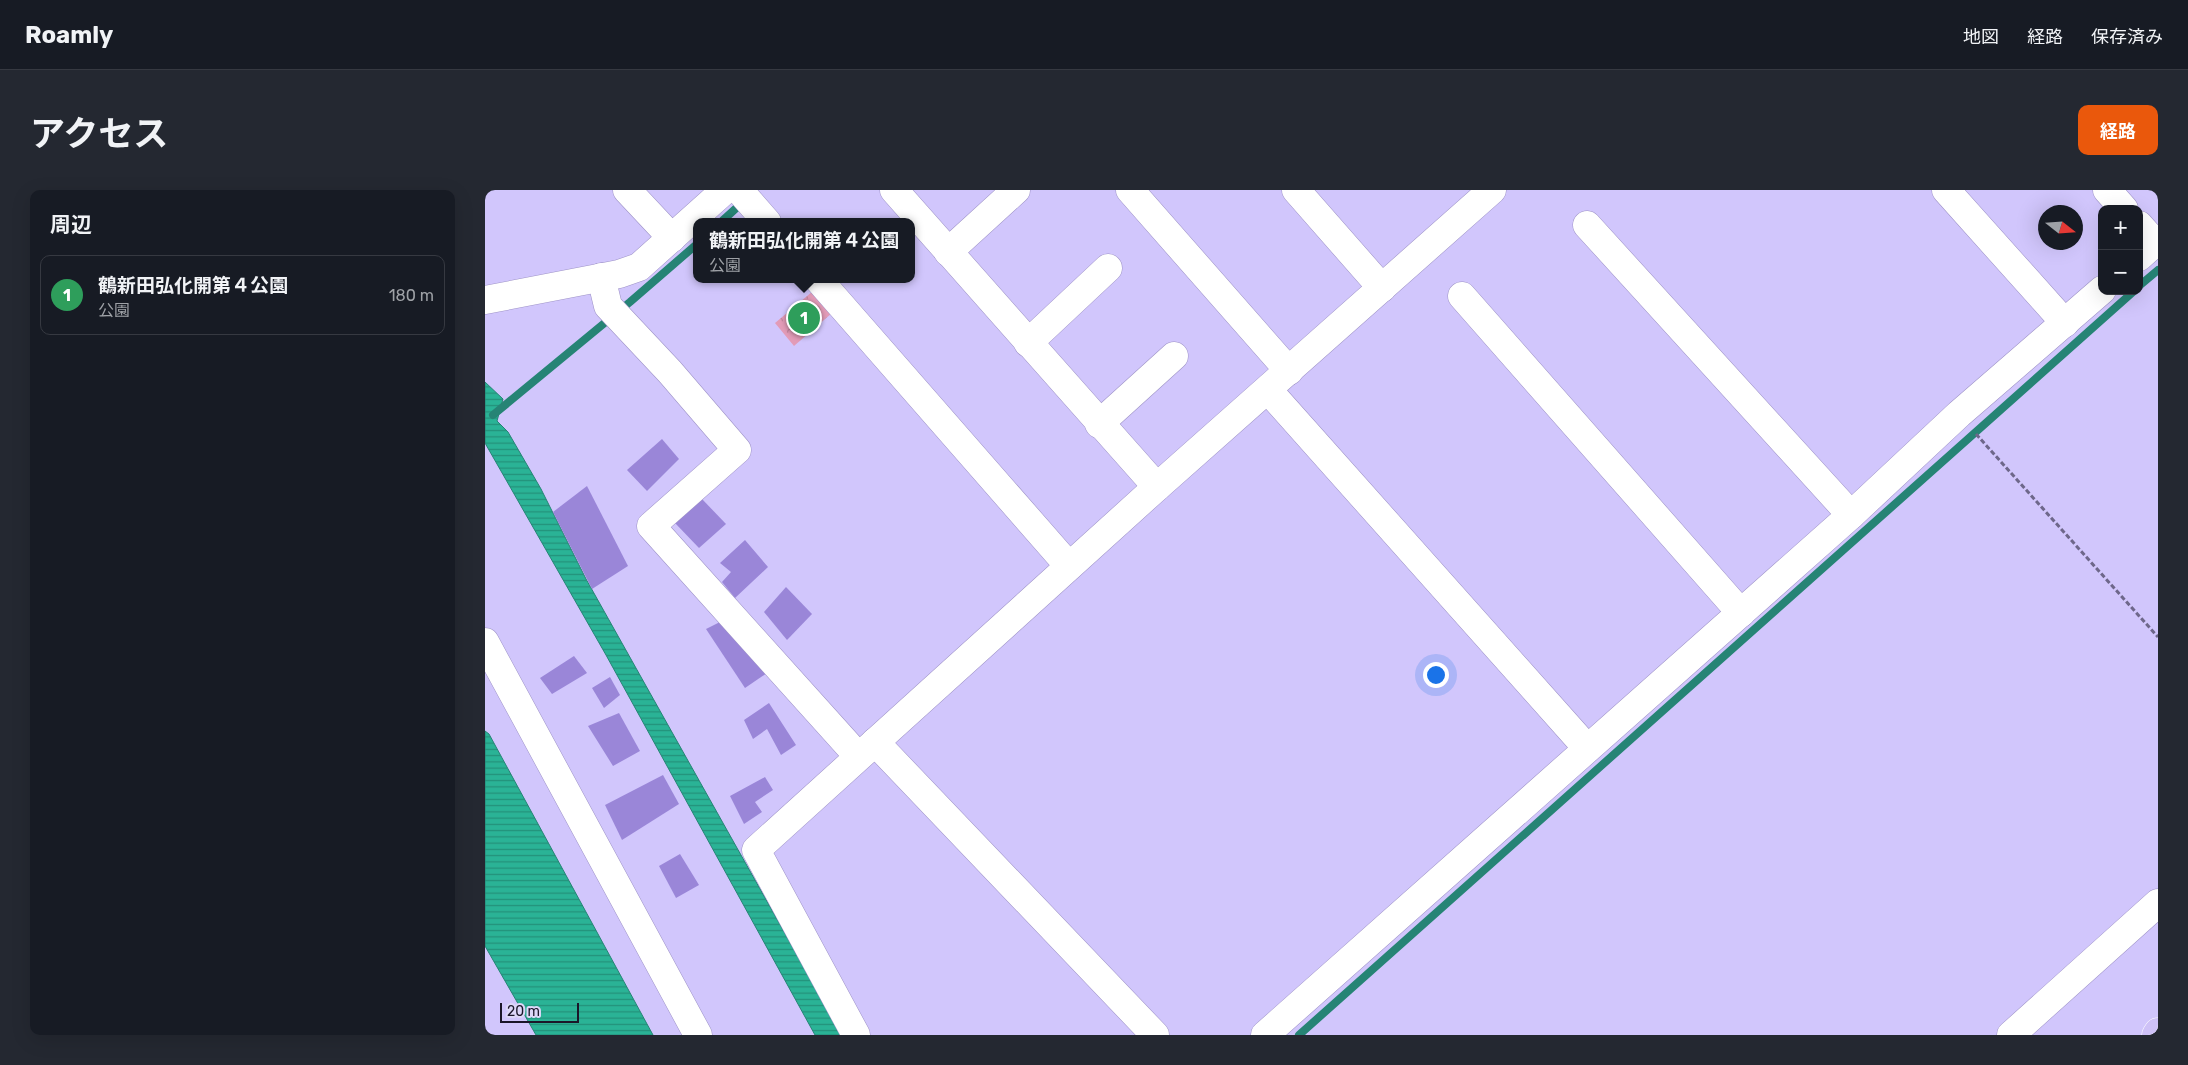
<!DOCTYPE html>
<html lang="ja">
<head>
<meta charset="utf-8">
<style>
  body { margin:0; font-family:Rubik,"Noto Sans JP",sans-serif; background:#242831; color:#f1f3f6 }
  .controls { position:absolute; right:15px; top:15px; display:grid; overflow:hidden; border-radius:10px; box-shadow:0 5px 20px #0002 }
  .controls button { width:45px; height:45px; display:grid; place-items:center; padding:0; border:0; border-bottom:1px solid #363941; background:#171b24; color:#f1f3f6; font:25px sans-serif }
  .compass { position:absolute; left:1553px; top:15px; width:45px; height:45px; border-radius:50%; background:#171b24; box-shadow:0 5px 20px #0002; rotate:107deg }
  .scale { position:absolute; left:15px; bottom:12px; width:79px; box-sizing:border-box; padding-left:5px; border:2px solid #1b1629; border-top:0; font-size:14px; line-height:18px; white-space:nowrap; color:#1b1629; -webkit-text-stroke:4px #ddd7f8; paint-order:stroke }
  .you { position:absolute; left:950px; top:484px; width:18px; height:18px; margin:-12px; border:4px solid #fff; border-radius:50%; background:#1a73e8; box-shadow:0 0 0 8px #1a73e833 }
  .badge { display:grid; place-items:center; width:32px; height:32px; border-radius:50%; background:#ea580c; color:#fff; font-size:16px; font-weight:700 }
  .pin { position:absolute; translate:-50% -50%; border:2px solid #fff; box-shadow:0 1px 5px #0006 }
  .popup { position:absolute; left:208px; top:28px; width:222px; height:65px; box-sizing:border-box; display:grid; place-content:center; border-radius:10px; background:#171b24; filter:drop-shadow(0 1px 4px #0005); font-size:16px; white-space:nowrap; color:#9ea1a6 }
  .popup b { font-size:19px; color:#f1f3f6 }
  .popup::after { content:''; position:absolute; left:50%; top:100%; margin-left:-10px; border:10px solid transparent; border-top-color:#171b24 }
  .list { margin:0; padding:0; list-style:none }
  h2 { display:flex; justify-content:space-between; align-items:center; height:65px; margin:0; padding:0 20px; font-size:21px }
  h2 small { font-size:16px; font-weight:400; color:#9ea1a6 }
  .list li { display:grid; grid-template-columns:32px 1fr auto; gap:15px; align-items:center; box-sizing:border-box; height:80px; margin:0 10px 10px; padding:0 10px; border:1px solid #363941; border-radius:10px }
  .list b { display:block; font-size:19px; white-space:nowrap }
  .list p { margin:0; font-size:16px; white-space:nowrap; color:#9ea1a6 }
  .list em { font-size:16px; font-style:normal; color:#9ea1a6 }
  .map { position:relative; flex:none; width:1673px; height:845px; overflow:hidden; border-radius:10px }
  header { display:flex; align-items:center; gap:30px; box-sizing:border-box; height:70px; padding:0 25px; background:#171b24; border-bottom:1px solid #363941 }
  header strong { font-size:24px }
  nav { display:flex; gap:28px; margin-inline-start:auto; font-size:18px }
  .intro { display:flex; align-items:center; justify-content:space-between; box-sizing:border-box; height:120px; padding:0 30px }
  h1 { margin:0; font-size:35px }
  .button { padding:12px 22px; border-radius:10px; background:#ea580c; color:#fff; font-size:18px; font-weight:700 }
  main { display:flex; gap:30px; padding:0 30px }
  aside { flex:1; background:#171b24; border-radius:10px; box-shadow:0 5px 20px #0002 }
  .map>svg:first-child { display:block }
  .park { fill:url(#park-crowns) }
  .water { fill:url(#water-rules); stroke:#268475 }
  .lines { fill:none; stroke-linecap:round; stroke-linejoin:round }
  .stream { stroke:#268475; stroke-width:8 }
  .building { fill:#9a86d8 }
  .minor-casing { stroke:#9e93c7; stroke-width:29 }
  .major-casing { stroke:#fff; stroke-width:29 }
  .path { stroke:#6e678a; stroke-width:3; stroke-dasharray:5 2.5; stroke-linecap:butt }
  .minor { stroke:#fff; stroke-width:28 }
  .major { stroke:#cec1f7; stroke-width:28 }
</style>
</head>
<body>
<header>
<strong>Roamly</strong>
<nav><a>地図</a><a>経路</a><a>保存済み</a></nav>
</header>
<div class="intro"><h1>アクセス</h1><a class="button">経路</a></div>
<main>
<aside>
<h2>周辺<small></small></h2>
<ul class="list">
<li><span class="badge" style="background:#2e9e5b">1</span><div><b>鶴新田弘化開第４公園</b><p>公園</p></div><em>180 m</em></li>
</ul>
</aside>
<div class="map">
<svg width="1673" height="845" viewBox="0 0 1673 845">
  <defs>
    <pattern id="park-crowns" width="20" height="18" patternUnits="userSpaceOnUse" patternTransform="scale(1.25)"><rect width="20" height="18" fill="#e29bb7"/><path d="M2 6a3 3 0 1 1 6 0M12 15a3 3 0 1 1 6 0" fill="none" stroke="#c1859d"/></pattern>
    <pattern id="water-rules" width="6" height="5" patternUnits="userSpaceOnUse" patternTransform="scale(1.25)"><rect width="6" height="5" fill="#2ab396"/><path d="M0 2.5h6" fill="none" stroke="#23917a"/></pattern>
  </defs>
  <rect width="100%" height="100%" fill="#d1c6fc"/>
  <path class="park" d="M328 101 347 123 309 156 290 133Z"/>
  <g class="water">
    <path d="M0 192 18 209 12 231 23 242 56 299 101 389 357 845H330L121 465 0 253Z"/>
    <path d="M0 541 4 544 168 845H51L0 756Z"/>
  </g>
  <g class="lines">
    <g class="stream">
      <path d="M236 32 259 11"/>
      <path d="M1654 96 1673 80"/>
      <path d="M8 225 145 112 212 54"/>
      <path d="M814 845 1649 101"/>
    </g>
  </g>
  <g class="building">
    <path d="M177 249 194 269 162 301 142 280Z"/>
    <path d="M102 296 143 376 107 399 68 322Z"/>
    <path d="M217 309 241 334 214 358 190 333Z"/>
    <path d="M260 350 283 377 250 408 237 392 246 382 235 373Z"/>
    <path d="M301 397 327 424 302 450 279 422Z"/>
    <path d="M241 429 282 483 260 498 221 439Z"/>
    <path d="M89 466 102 483 67 504 55 488Z"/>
    <path d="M125 487 135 505 119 518 107 498Z"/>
    <path d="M284 513 311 555 296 565 282 539 268 549 259 530Z"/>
    <path d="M134 523 155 561 128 576 103 536Z"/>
    <path d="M178 585 194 614 137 650 120 615Z"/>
    <path d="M280 587 288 600 270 612 277 622 259 634 245 606Z"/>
    <path d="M195 664 214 695 191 708 174 676Z"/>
  </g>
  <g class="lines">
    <g class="minor-casing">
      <g id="minor">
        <path d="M142 0 187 48"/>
        <path d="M254 0 282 32"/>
        <path d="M409 0 672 297"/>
        <path d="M645 0 804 181"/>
        <path d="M811 0 897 98"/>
        <path d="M1461 0 1580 133"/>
        <path d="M1622 0 1639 19"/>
        <path d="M1102 35 1366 325"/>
        <path d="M1654 35 1670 53"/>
        <path d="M463 62 531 0"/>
        <path d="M1654 67 1673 50"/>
        <path d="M116 87 123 116 185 182 252 260 166 336 373 566"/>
        <path d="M333 89 584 376"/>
        <path d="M977 106 1256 423"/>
        <path d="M0 110 134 84 154 77 240 0"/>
        <path d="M543 153 623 78"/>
        <path d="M783 200 1102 558"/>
        <path d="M614 234 689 166"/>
        <path d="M0 452 213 845"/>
        <path d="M390 552 670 845"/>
        <path d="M371 845 271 660 672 297 1007 0"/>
        <path d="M780 845 1366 325 1474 224 1617 100"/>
        <path d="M1526 845 1673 713"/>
      </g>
    </g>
    <g class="major-casing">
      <path id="major" d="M1671 845 1673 842"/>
    </g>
    <path class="path" d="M1491 244 1673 447"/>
    <use href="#minor" class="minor"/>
    <use href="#major" class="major"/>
  </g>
</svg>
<div class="controls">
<button>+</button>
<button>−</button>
</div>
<svg class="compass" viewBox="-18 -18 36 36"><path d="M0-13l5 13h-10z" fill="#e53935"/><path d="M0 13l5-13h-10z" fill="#9ea1a6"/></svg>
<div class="scale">20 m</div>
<div class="you"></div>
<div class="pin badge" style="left:319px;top:128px;background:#2e9e5b">1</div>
<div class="popup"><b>鶴新田弘化開第４公園</b>公園</div>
</div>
</main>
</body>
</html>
